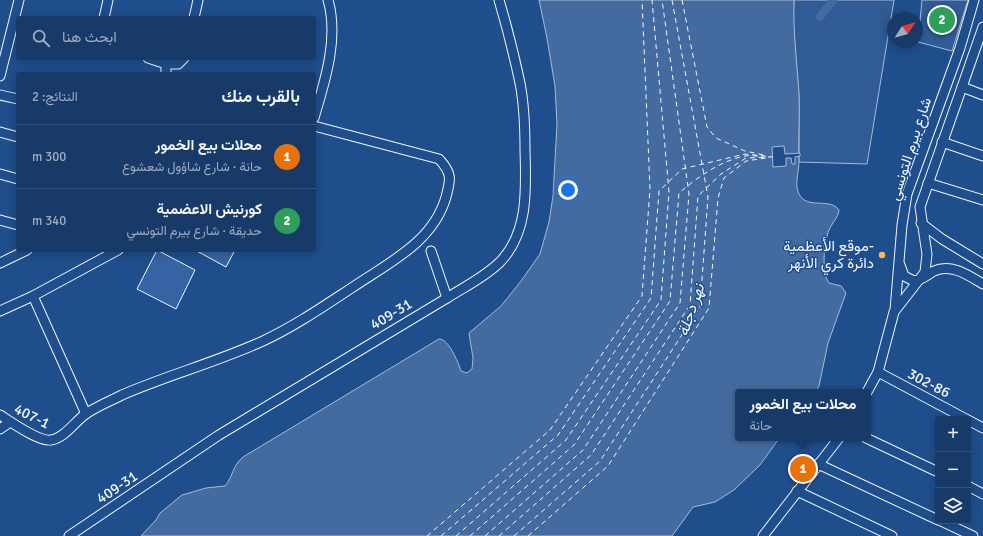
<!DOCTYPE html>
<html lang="ar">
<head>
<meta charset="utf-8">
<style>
  body { margin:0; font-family:Signika,Vazirmatn,sans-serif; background:#20416f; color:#f1f3f6; direction:rtl }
  .controls { position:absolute; right:12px; bottom:12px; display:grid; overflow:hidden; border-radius:4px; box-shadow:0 2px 10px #0003 }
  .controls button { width:36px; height:36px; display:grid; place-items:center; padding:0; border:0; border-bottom:1px solid #36547d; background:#173a69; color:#f1f3f6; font:20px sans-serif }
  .compass { position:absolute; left:887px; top:12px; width:36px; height:36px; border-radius:50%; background:#173a69; box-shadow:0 2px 10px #0003; rotate:54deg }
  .you { position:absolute; left:568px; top:190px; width:14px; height:14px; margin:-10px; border:3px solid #fff; border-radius:50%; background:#1a73e8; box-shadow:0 0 0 6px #1a73e833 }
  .badge { display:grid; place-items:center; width:26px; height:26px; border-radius:50%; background:#ea580c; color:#fff; font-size:13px; font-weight:700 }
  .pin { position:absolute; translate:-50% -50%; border:2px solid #fff; box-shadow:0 1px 4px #0006 }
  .popup { position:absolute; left:735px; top:389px; width:136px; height:52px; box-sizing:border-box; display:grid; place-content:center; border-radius:4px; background:#173a69; filter:drop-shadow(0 1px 3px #0005); font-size:13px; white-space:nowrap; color:#9eadc0 }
  .popup b { font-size:15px; color:#f1f3f6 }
  .popup::after { content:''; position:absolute; left:50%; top:100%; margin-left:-8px; border:8px solid transparent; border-top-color:#173a69 }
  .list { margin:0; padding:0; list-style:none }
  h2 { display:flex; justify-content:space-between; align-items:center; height:52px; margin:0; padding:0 16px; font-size:17px }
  h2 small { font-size:13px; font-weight:400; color:#9eadc0 }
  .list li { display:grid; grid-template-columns:26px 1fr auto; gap:12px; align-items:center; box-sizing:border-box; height:64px; padding:0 16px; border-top:1px solid #36547d }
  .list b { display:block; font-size:15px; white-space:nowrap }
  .list p { margin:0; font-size:13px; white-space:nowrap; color:#9eadc0 }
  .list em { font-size:13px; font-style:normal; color:#9eadc0 }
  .icon { flex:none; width:22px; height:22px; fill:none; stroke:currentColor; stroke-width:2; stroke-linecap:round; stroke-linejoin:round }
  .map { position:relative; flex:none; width:983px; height:536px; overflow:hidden; direction:ltr }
  .search { position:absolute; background:#173a69; box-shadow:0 2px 10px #0003; left:16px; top:16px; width:300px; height:44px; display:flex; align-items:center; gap:10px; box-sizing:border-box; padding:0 14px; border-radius:4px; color:#9eadc0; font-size:15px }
  .panel { position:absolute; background:#173a69; box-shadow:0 2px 10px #0003; left:16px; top:72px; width:300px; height:180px; border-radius:4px; direction:rtl }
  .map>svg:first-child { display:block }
  .built { fill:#305b95; stroke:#a8bbd7 }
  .water { fill:#446ba0; stroke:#a8bbd7 }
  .pier { fill:#1f4e8c; stroke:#a8bbd7 }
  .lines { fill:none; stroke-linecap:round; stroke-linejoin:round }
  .canal { stroke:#446ba0; stroke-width:8 }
  .ferry { stroke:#f2f6ff; stroke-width:1; stroke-dasharray:5 4; stroke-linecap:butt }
  .building { fill:#3563a3; stroke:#f2f6ff }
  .minor-casing { stroke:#f2f6ff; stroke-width:11 }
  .minor { stroke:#1f4e8c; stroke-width:9 }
  .poi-dot { fill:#ffb74d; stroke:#1f4e8c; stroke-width:1.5 }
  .labels { text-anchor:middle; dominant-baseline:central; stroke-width:3; stroke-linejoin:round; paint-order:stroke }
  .street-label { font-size:15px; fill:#f2f6ff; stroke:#1f4e8c }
  .poi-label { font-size:15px; fill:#f2f6ff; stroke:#1f4e8c; text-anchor:end }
  .water-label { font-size:16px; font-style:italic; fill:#f2f6ff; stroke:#1f4e8c }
</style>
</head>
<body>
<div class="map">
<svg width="983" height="536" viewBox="0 0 983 536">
  <rect width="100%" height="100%" fill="#1f4e8c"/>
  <g class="built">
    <path d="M794 0H894L867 164 799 162V95L793 24Z"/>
    <path d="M922 0H968L952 51 918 42Z"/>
  </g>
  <path class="water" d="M539 0H794C793 32 797 63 799 94 800 117 798 139 799 161 799 173 794 184 799 194 807 210 830 197 839 210 838 218 832 223 829 230 824 242 821 273 829 283L841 286 846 293 828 343 819 386 816 392H738V438H778V440L760 465 734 490 715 502 693 507 672 536H141L156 520 160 513 182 495 206 488 225 486C233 477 232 466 243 457L439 339C449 339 458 362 461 371L467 373 472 369 473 358 469 333 501 306 521 281 540 254 549 222 553 196 557 124 555 86 547 38Z"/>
  <path class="pier" d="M784 146 785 154 800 153V156L795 157V164H792L791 158H786V166L773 167 772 147Z"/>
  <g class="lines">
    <path class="canal" d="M820 17 833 0"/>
    <g class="ferry">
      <path d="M682 0 707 127 716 138 745 151 764 155"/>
      <path d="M427 536 550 430 642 296 650 189 642 0"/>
      <path d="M441 536 558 435 651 298 659 191 682 169 745 154 773 157"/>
      <path d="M456 536 566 440 661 300 669 192 652 0"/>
      <path d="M470 536 574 445 670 301 679 193C698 177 720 161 745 156 751 155 758 156 764 157"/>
      <path d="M485 536 583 450 680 303 689 194 662 0"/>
      <path d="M499 536 591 455 690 305 698 196 721 174 746 158 770 157"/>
      <path d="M514 536 600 461 700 307 708 197 672 0"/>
      <path d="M528 536 608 466 709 308 718 198 724 178 746 161 766 158"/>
    </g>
  </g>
  <g class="building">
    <path d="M157 250 195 270 176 309 137 289Z"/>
    <path d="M195 250H235L226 267Z"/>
  </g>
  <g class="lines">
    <g class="minor-casing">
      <g id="minor">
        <path d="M104 18 108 0"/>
        <path d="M194 18 198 0"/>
        <path d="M148 58 166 64"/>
        <path d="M166 74V64H178L184 58"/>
        <path d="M0 76 19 0"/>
        <path d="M962 87 983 95"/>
        <path d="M0 95 18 99"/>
        <path d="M314 118C325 81 339 38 328 0"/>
        <path d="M0 132 18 137"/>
        <path d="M942 142 983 156"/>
        <path d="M0 174 18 179"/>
        <path d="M928 183 983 200"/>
        <path d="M0 220 18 225"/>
        <path d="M921 223 942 239 983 264"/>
        <path d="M431 251 447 298"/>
        <path d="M0 263 27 250"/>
        <path d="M900 265 904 276 914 281C922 280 927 275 934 271 951 263 968 275 983 284"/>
        <path d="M33 296 86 414"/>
        <path d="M895 310 902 225 907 194 960 48 974 0"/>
        <path d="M0 311 33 296 118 250"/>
        <path d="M878 372 966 419"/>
        <path d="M867 392 878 372 894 312 925 272 927 254 920 207 983 27"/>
        <path d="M0 415C11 422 39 442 51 440 65 438 76 420 87 413 98 406 110 401 122 395 168 375 217 362 263 341 295 326 324 306 353 287 390 262 433 242 446 197 451 179 452 173 439 159L314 126"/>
        <path d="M968 420 983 428"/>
        <path d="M0 429 10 422"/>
        <path d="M866 438 938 472"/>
        <path d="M818 464 938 520"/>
        <path d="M968 486 983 494"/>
        <path d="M797 491 892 536"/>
        <path d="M941 521 973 536"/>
        <path d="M69 536 219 435 447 298C464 287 485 277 500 262 529 232 526 188 525 150 525 128 524 104 520 83 514 55 507 27 499 0"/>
        <path d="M763 536 839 438"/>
      </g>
    </g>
    <use href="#minor" class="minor"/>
  </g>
  <circle class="poi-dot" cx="882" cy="255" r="4"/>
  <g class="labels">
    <g class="street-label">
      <text transform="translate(910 149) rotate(-72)">شارع بيرم التونسي</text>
      <text transform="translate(391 314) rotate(-31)">409-31</text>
      <text transform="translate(929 383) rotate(28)">302-86</text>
      <text transform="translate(32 416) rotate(26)">407-1</text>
      <text transform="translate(117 487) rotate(-34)">409-31</text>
    </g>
    <g class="poi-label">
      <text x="874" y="246">موقع الأعظمية-<tspan x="874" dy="17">دائرة كري الأنهر</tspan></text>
    </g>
    <g class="water-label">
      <text transform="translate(691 310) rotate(-71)">نهر دجلة</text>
    </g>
  </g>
</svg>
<div class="controls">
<button>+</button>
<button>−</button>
<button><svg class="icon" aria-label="layers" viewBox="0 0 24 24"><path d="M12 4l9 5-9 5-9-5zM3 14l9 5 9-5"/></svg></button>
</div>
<svg class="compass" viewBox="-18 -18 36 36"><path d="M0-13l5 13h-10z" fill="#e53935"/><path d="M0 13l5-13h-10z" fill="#9eadc0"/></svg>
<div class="you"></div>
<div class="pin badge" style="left:803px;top:469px;background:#e8710a">1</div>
<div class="popup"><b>محلات بيع الخمور</b>حانة</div>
<div class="pin badge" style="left:942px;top:20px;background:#2e9e5b">2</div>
<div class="search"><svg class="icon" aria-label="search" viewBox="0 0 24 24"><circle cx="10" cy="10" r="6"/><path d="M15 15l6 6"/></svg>ابحث هنا</div>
<section class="panel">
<h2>بالقرب منك<small>النتائج: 2</small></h2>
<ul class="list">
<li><span class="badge" style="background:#e8710a">1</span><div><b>محلات بيع الخمور</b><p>حانة · شارع شاؤول شعشوع</p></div><em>300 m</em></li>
<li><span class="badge" style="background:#2e9e5b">2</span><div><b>كورنيش الاعضمية</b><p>حديقة · شارع بيرم التونسي</p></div><em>340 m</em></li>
</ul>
</section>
</div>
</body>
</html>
